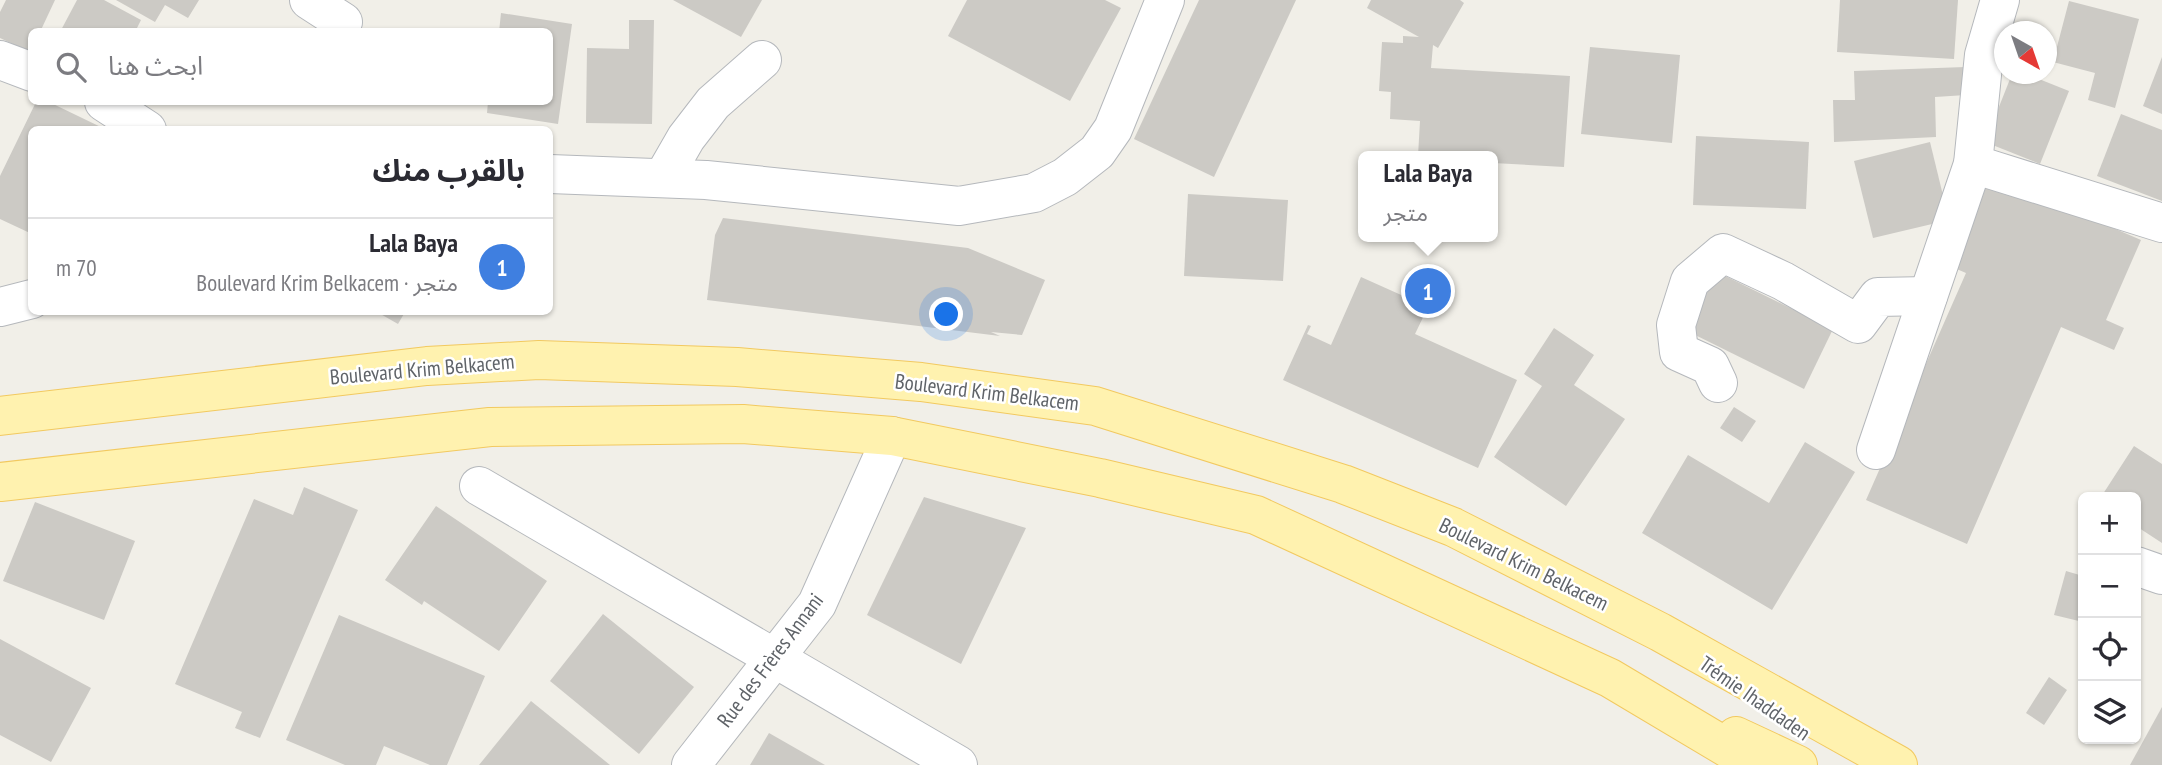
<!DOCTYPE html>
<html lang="ar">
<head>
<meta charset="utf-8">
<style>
  body { margin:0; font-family:"PT Sans Narrow","Noto Sans Arabic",sans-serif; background:#f7f7f7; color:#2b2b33; direction:rtl }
  .controls { position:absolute; right:21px; bottom:21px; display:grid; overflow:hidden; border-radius:10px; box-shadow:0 2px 5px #0004 }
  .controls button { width:63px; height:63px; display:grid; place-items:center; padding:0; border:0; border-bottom:2px solid #e1e1e2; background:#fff; color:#2b2b33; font:35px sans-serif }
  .compass { position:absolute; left:1994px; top:21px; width:63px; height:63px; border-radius:50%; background:#fff; box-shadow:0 2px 5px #0004; rotate:140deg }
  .you { position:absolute; left:947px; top:315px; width:24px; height:24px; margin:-18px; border:5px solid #fff; border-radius:50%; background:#1a73e8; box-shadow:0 0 0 10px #1a73e833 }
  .badge { display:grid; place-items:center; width:46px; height:46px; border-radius:50%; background:#ea4335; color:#fff; font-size:23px; font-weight:700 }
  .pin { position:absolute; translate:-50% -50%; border:4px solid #fff; box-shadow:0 2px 7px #0006 }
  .popup { position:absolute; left:1358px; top:151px; width:140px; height:91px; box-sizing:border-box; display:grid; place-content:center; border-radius:10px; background:#fff; filter:drop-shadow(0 2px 5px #0005); font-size:23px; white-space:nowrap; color:#7c7c81 }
  .popup b { font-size:26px; color:#2b2b33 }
  .popup::after { content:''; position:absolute; left:50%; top:100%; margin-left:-14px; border:14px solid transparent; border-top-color:#fff }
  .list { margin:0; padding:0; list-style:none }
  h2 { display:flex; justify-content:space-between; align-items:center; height:91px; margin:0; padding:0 28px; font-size:30px }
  h2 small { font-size:23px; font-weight:400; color:#7c7c81 }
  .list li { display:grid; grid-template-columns:46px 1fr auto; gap:21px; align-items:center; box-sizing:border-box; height:98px; padding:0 28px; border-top:2px solid #e1e1e2 }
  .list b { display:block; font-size:26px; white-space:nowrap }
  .list p { margin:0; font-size:23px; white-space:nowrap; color:#7c7c81 }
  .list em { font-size:23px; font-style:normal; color:#7c7c81 }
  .icon { flex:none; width:38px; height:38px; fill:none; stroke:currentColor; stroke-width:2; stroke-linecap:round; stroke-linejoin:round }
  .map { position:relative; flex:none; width:2162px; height:765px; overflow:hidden; direction:ltr }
  .search { position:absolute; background:#fff; box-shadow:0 2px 5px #0004; left:28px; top:28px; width:525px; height:77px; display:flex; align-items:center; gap:18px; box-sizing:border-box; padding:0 24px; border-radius:10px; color:#7c7c81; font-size:26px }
  .panel { position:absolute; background:#fff; box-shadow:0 2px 5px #0004; left:28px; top:126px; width:525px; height:189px; border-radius:10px; direction:rtl }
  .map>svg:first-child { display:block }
  .building { fill:#cccac5 }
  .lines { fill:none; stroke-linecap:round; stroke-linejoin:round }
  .minor-casing { stroke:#b5b8bc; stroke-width:40 }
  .major-casing { stroke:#f2c960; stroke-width:40 }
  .minor { stroke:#fff; stroke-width:38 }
  .major { stroke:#fff2af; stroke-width:38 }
  .labels { text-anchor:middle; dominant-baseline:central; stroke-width:5; stroke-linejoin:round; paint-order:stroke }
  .street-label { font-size:21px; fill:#5f6368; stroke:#fff }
</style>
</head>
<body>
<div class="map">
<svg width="2162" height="765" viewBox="0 0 2162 765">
  <rect width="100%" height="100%" fill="#f1efe8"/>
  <g class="building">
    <path d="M6 0H55L40 32H32L30 52 0 38V12Z"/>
    <path d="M77 0H104L141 20 135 32H60Z"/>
    <path d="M116 0H199L188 18 165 5 155 22Z"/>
    <path d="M673 0H762L741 37Z"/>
    <path d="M967 0H1105L1121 8 1070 101 948 36Z"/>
    <path d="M1199 0H1296L1214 177 1134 139Z"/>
    <path d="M1371 0H1460L1464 3 1438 48 1433 45 1431 68 1570 76 1564 167 1493 163V156H1418L1420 121 1390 119 1391 92 1379 91 1382 42 1403 43V36L1419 37 1367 8Z"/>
    <path d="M1840 0H1958L1954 59 1837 52Z"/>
    <path d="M2069 1 2139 19 2115 108 2088 100 2095 73 2053 62Z"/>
    <path d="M501 13 572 24 558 124 487 113 488 102H550V32H499Z"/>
    <path d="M629 20H654L652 124 586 123 587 48 629 49Z"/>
    <path d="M1590 47 1680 55 1672 143 1581 134Z"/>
    <path d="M2162 57V114L2143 106Z"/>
    <path d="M1965 67 1966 95 1935 97 1936 137 1834 142 1833 100H1855L1854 71Z"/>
    <path d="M2012 74H2026L2069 91 2040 164 1985 142Z"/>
    <path d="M36 102H49L107 130H32V234L0 219V176Z"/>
    <path d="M2121 114 2162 130V201L2097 176Z"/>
    <path d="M1696 136 1809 142 1806 209 1693 205Z"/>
    <path d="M1930 142 1949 220 1873 238 1854 161Z"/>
    <path d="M1986 173 2141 240 2106 320 2124 328 2114 350 2061 327 1967 544 1866 500 1966 273 1945 264Z"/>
    <path d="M1188 194 1288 200 1283 281 1184 276Z"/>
    <path d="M723 218 968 248 1045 280 1022 335 991 332 1000 336 707 300 715 235Z"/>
    <path d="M1707 267 1833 329 1804 389 1677 326Z"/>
    <path d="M1361 277 1428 307 1415 334 1517 380 1478 468 1283 380 1308 325 1311 326 1307 334 1331 345Z"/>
    <path d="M377 312H405L398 324Z"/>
    <path d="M1554 328 1594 355 1574 385 1625 419 1566 506 1494 457 1542 386 1524 374Z"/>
    <path d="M1734 407 1756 421 1742 442 1720 428Z"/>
    <path d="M1805 442 1855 472 1772 610 1642 533 1688 455 1769 503Z"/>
    <path d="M2134 446 2162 464V543L2136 526V497H2101Z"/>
    <path d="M304 487 358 510 260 738 235 728 242 712 175 684 254 499 293 515Z"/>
    <path d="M924 497 1026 528 961 664 867 615Z"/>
    <path d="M35 502 135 541 104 620 3 581Z"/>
    <path d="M436 506 547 581 499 651 424 601 422 605 385 580Z"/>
    <path d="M2066 571 2083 576V622L2054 615Z"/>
    <path d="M603 614 694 687 639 754 550 681Z"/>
    <path d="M339 615 485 676 447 765H430L384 746 376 765H345L286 740Z"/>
    <path d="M0 639 91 688 51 762 0 735Z"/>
    <path d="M2049 677 2067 690 2044 725 2026 713Z"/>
    <path d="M531 701 610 765H479Z"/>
    <path d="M2162 707V765H2130Z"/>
    <path d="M769 733 825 765H750Z"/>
  </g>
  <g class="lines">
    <g class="minor-casing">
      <g id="minor">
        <path d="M309 0 343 22"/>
        <path d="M0 60 32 72"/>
        <path d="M104 102 147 130"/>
        <path d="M1973 164 2162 223"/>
        <path d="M550 174 706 180 959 206 1034 193 1065 177 1097 152 1113 129 1165 0"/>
        <path d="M663 178 686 138 713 103 762 60"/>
        <path d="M0 307 32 299"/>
        <path d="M1718 383 1710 366 1679 352 1676 325 1690 281 1723 253 1783 281 1858 324 1878 297 1928 296"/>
        <path d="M1876 450 1973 164 1984 55 2000 0"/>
        <path d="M479 486 958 765"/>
        <path d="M2136 566 2162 575"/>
        <path d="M691 765 817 604 892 436"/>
      </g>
    </g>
    <g class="major-casing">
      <g id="major">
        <path d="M0 416 427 366 539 360 737 367 921 382 1095 406 1343 484 1453 527 1660 632 1898 765"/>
        <path d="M0 482 490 427 743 424 892 436 1100 478 1256 515 1610 678 1756 765"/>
        <path d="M1736 736 1798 765"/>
      </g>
    </g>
    <use href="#minor" class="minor"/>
    <use href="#major" class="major"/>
  </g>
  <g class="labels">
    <g class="street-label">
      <text transform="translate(422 369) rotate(-5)">Boulevard Krim Belkacem</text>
      <text transform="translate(987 392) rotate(7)">Boulevard Krim Belkacem</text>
      <text transform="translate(1524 564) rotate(26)">Boulevard Krim Belkacem</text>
      <text transform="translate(770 660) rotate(-53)">Rue des Frères Annani</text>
      <text transform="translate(1755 698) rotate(35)">Trémie Ihaddaden</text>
    </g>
  </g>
</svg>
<div class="controls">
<button>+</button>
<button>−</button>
<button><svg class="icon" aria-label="locate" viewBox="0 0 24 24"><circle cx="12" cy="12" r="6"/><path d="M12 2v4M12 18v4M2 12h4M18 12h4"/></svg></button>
<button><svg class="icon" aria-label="layers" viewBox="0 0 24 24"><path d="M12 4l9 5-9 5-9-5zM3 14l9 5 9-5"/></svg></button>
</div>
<svg class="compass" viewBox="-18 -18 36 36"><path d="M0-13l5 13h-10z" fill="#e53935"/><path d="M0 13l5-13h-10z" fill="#7c7c81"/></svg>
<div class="you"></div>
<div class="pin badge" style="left:1428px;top:291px;background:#3f7fe0">1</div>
<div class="popup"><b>Lala Baya</b>متجر</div>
<div class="search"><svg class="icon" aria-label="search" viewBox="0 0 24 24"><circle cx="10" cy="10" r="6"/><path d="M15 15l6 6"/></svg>ابحث هنا</div>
<section class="panel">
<h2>بالقرب منك<small></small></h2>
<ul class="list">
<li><span class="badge" style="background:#3f7fe0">1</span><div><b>Lala Baya</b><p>متجر · Boulevard Krim Belkacem</p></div><em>70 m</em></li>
</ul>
</section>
</div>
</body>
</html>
